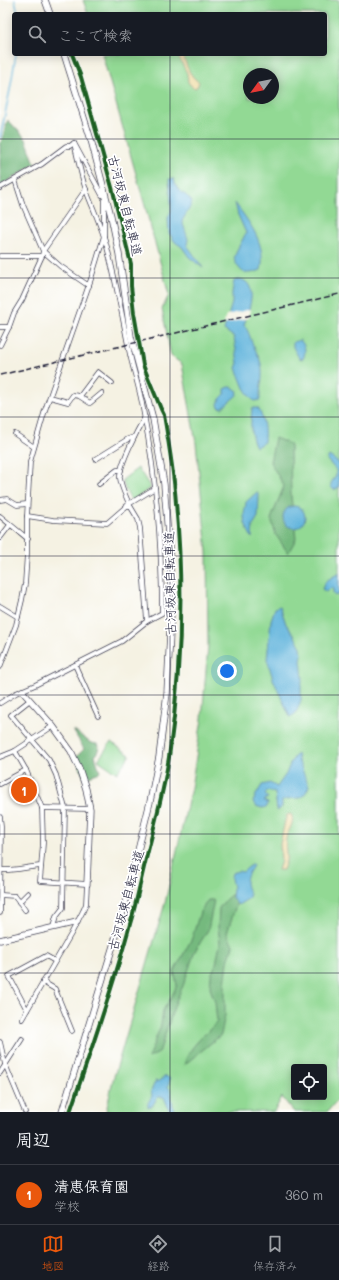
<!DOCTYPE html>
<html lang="ja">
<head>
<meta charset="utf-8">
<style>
  body { margin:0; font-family:Mali,"Klee One",sans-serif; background:#20242c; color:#f1f3f6 }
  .controls { position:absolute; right:12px; bottom:12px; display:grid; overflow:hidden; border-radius:4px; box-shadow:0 2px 10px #0003 }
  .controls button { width:36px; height:36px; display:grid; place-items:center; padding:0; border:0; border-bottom:1px solid #363941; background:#171b24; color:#f1f3f6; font:20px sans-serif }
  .compass { position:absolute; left:243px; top:68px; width:36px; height:36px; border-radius:50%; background:#171b24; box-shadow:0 2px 10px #0003; rotate:237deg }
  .you { position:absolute; left:227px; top:671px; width:14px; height:14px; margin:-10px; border:3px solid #fff; border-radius:50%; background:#1a73e8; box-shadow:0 0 0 6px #1a73e833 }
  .badge { display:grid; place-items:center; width:26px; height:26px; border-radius:50%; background:#ea580c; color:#fff; font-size:13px; font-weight:700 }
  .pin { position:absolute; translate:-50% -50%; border:2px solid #fff; box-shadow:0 1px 4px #0006 }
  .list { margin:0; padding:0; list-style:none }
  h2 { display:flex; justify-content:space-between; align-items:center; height:52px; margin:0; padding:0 16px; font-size:17px }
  h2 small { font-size:13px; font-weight:400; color:#9ea1a6 }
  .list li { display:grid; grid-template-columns:26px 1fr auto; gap:12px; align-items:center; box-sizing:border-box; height:60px; padding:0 16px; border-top:1px solid #363941 }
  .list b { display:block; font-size:15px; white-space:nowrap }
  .list p { margin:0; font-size:13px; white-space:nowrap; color:#9ea1a6 }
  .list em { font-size:13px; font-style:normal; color:#9ea1a6 }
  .icon { flex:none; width:22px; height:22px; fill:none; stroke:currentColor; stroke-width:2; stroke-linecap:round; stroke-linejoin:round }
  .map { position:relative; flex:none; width:339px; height:1112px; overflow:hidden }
  .search { position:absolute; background:#171b24; box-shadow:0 2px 10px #0003; left:12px; right:12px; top:12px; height:44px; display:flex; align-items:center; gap:10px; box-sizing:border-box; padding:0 14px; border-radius:4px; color:#9ea1a6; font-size:15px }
  .sheet { height:112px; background:#171b24 }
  nav { display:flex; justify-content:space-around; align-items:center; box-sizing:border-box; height:56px; border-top:1px solid #363941; background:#171b24; font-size:11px; color:#9ea1a6 }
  nav a { display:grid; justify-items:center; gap:2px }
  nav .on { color:#ea580c }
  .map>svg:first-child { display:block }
  .green { fill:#92d994; stroke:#5a7e68; fill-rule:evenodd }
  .forest { fill:#75b97e; stroke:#4c6e5c }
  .sand { fill:#eeda9e; stroke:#887e6c }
  .water { fill:#60b4dc; stroke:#416b8c }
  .pier { fill:#f5f2e3 }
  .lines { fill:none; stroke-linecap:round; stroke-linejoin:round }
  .stream { stroke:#60b4dc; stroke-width:1.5 }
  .minor-casing { stroke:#424154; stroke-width:5.5 }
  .tertiary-casing { stroke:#424154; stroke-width:7 }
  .minor { stroke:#fff; stroke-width:4 }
  .tertiary { stroke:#fff; stroke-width:5.5 }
  .rail { stroke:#22223b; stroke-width:1.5; stroke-dasharray:6 3; stroke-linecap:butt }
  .cycleway-casing { stroke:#fff; stroke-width:6 }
  .cycleway { stroke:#1b5e20; stroke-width:4 }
  .grid { fill:none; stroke:#22223b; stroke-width:1; stroke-opacity:0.55 }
  .labels { text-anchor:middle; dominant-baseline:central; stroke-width:3.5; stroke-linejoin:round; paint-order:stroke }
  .street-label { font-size:13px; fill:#22223b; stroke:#fff }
</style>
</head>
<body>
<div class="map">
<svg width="339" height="1112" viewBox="0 0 339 1112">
  <rect width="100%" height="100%" fill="#fff"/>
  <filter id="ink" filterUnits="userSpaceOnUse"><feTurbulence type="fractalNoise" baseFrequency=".025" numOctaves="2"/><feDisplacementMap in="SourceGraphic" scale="8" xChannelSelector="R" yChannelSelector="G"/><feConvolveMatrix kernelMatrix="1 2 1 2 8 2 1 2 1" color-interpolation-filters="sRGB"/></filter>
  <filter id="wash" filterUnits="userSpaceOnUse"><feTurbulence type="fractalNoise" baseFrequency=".012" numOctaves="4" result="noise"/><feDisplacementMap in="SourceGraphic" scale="16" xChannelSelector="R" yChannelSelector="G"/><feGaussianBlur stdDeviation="0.9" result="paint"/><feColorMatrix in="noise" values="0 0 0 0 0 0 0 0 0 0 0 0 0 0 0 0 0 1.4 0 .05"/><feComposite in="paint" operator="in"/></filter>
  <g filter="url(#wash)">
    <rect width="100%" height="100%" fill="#f5f2e3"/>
    <g class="green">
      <path d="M83 0H339V1098L327 1112H294L282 1097 274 1112H106L113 1080 165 903 191 788 202 719 208 646 207 552 196 443 182 364 171 356 162 309 169 295 145 206 102 54H325V14H88ZM249 74H273V98H249ZM294 1067H324V1097H294Z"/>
      <path d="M138 468 151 488 131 501 125 489 122 480Z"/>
      <path d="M111 742 130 755 117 773 98 760Z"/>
    </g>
    <g class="forest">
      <path d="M8 120 26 139 35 164 0 186V145Z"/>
      <path d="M275 438 290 444 291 496 296 539 288 553 276 535 271 519 284 486 270 462Z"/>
      <path d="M73 730 91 743 97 744 99 748 95 756 100 772 84 778 76 757 84 749Z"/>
      <path d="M232 894 237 902 227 933 233 945 228 962 225 984V1015L221 1035 184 1065C188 1047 205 1035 217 1022L215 1002 210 988 211 975 216 964 220 943 218 927 219 908 226 899Z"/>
      <path d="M208 900H214L208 930 195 951 183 986 176 1001 159 1053 148 1058 161 1025 163 1010 171 998 177 985 174 972 192 938 200 912Z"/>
    </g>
    <g class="sand">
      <path d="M177 54H183C186 64 189 76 199 82L197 87 193 88 188 82 187 73Z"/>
      <path d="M291 814C295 821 290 828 287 835 284 844 287 853 286 861 285 864 284 867 283 870H278L281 861 280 844 285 821 287 815Z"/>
    </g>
    <g class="water">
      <path d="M169 179H174C178 196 184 190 192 202L189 209 182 221 188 239 187 245 203 268 189 257 182 247 175 242 169 233 168 218 171 211V202Z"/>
      <path d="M235 203C249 222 267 244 261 270 245 276 241 274 234 259L237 250 246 233 238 215Z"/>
      <path d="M240 279C260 284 248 312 244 325 249 331 250 338 253 345 257 353 262 362 262 371 263 381 259 389 260 400L254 401 250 397 244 388 236 368 238 363 234 337 224 330 232 303V293L234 281Z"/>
      <path d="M300 340C306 346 306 352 303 359L299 358 293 347V342Z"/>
      <path d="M229 387H232L238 391 237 395 222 408 219 407 218 404 220 399 225 394V389Z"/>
      <path d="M252 408H258C264 418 265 430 264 442L256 447C249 434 251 422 252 408Z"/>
      <path d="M329 456 339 463V487L334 490 331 487V483L336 476V470L327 460Z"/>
      <path d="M257 492 259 497 258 517 253 525 252 538C248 531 244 523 244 515 244 511 246 506 246 502Z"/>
      <circle cx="294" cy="517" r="11"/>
      <path d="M339 573V594L335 596 333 593V589L331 588 326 592 322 589 326 581Z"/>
      <path d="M280 606 286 624 293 633 301 647 302 655 301 660 303 679 301 686V700L296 713 290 717 273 679 267 659 271 620 275 608Z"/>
      <path d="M297 753 298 760 309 786C302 804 295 795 282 801V807L277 811 275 793 267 791 265 794 268 798 264 800 265 802 268 803 267 807 262 808 256 806 253 802 256 795 262 785 270 783 277 787 286 774 291 762Z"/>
      <path d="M252 864 253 866C246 877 243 881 250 894L248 899 238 905 232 898 233 888 231 878 232 873 238 871 243 872Z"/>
      <path d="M166 1076 170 1079 168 1087 170 1089 174 1111 170 1112 164 1097H158L152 1106 148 1108V1103L152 1096 151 1091 156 1080 157 1082Z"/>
    </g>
    <path class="pier" d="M251 309 249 318 224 324 226 315Z"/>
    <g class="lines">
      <g class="stream">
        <path d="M15 0 18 14"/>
        <path d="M0 138 10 90 16 54"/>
      </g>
    </g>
  </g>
  <g filter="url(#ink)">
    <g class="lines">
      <g class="minor-casing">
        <g id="minor">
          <path d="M15 180 23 205 43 251 60 266 89 286"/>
          <path d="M0 188 42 164 66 146H70L74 143 102 195 106 198 104 200V236L91 279 45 410 30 462 27 516V554L25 584 22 600 16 625 0 667"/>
          <path d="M0 256H42"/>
          <path d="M0 327H9"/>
          <path d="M0 345 9 327 14 313 22 300 42 256 43 251 86 189"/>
          <path d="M80 396 98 372 112 383"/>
          <path d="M50 397 68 402 73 395 79 396 90 403 102 393"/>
          <path d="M145 417C138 429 119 465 120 478 121 487 126 496 129 504L155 488"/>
          <path d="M15 434 34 447"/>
          <path d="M96 459 128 439 134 437"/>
          <path d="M99 484 117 470H121"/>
          <path d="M0 500 7 499 17 505 27 504"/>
          <path d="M0 516 28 539"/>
          <path d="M27 516 53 520 107 523 129 504 138 519 140 528 147 621"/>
          <path d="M0 538 10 525"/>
          <path d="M0 606 18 617"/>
          <path d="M75 665 98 716"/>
          <path d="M30 700 11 715 49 760 56 775 65 808 63 908 56 917 53 927"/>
          <path d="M0 703 16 693 35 685 122 641 147 621 162 613C162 544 156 476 143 409 140 389 133 370 129 350 122 315 116 281 107 247 102 227 93 209 86 190 81 175 78 159 74 143"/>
          <path d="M15 751 26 770 42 808 43 843 40 881 87 884 86 904 83 911 71 934 22 1019"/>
          <path d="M0 757 15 751 53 726"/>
          <path d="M0 784 26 770"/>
          <path d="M42 808 90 809"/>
          <path d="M0 817 1 826 0 913"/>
          <path d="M1 870C14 871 27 867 41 866"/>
          <path d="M1 895 15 896 25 910"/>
          <path d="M19 902 28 893"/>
          <path d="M43 982 55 989 72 1031"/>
          <path d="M27 1010 9 976 46 956 55 961"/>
          <path d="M0 1042 5 1064 25 1112"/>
          <path d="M0 1073 22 1039"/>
        </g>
      </g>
      <g class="tertiary-casing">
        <g id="tertiary">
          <path d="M45 0 50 14"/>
          <path d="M22 691 53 726 71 751 79 768 86 789 90 809 87 884"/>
          <path d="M0 940 77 922"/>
          <path d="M62 1112 120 923 150 802 159 757 167 693 171 613 170 560 164 484 153 419 131 337 119 254 111 216 91 140 64 54"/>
        </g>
      </g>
      <use href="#minor" class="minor"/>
      <use href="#tertiary" class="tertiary"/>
      <path class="rail" d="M0 375 339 294"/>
      <g class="cycleway-casing">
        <path id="cycleway" d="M70 1112C91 1050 113 988 130 924 137 901 141 878 147 855 155 823 164 790 169 757 181 673 184 588 176 503 174 473 169 444 164 415L161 409 143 365 134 313 131 286V264L113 191 81 77 72 54"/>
      </g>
      <use href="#cycleway" class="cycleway"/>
    </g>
  </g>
  <path class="grid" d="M170 0V14M170 54V1112M0 139H339M0 278H339M0 417H339M0 556H339M0 695H339M0 834H339M0 973H339"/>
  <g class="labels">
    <g class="street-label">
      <text transform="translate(126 205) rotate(76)">古河坂東自転車道</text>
      <text transform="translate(169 583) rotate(-91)">古河坂東自転車道</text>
      <text transform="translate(125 900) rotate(-75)">古河坂東自転車道</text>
    </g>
  </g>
</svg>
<div class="controls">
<button><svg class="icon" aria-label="locate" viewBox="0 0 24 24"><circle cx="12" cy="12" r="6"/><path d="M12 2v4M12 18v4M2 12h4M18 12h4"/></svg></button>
</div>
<svg class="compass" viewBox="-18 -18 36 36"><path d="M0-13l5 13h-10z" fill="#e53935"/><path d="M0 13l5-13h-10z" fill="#9ea1a6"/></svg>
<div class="you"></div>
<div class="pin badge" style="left:24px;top:790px">1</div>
<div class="search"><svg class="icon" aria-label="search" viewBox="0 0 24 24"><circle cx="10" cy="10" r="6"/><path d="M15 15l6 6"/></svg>ここで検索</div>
</div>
<section class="sheet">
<h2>周辺<small></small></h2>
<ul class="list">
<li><span class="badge">1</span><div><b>清恵保育園</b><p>学校</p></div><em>360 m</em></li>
</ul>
</section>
<nav>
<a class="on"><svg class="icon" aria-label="map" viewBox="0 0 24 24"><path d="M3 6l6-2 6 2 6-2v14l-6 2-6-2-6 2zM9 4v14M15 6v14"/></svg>地図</a>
<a><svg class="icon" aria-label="directions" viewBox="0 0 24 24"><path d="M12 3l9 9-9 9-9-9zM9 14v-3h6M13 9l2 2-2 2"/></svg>経路</a>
<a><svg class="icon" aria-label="saved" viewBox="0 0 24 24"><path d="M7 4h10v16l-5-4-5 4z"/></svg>保存済み</a>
</nav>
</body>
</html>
